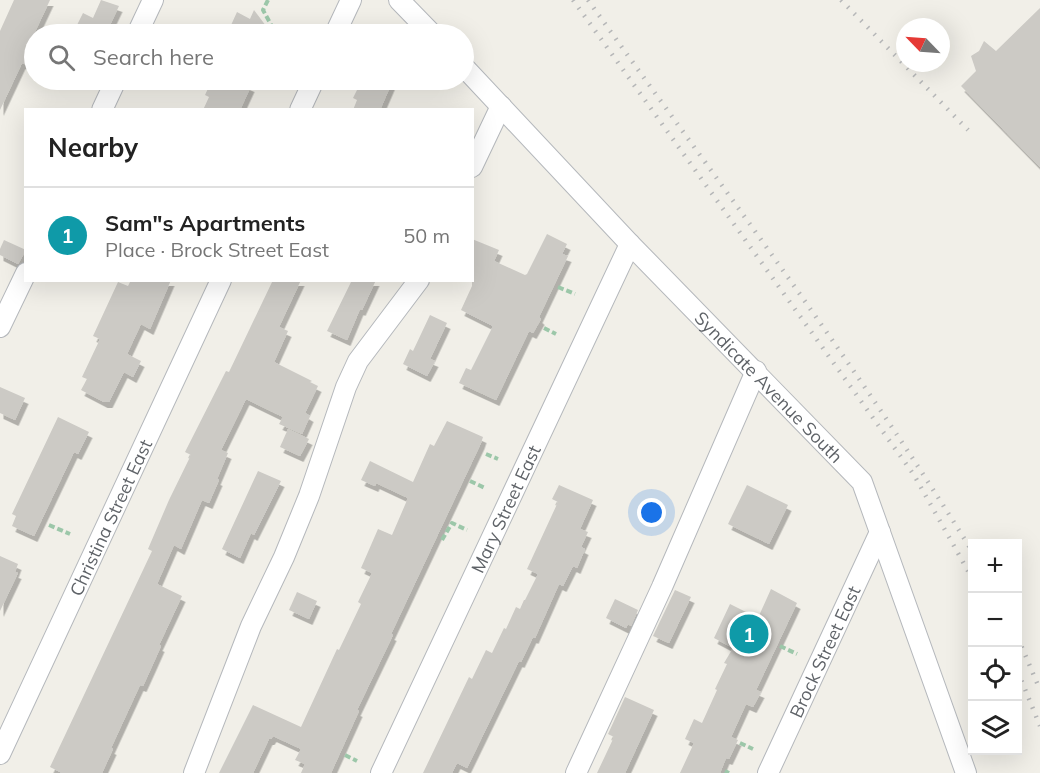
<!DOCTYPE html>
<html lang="en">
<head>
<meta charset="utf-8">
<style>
  body { margin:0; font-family:Mulish,sans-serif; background:#f6f6f6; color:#222 }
  .controls { position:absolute; right:18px; bottom:18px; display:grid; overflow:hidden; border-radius:0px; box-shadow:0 6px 24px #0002 }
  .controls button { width:54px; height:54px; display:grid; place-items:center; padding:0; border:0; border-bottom:2px solid #e0e0e0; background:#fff; color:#222; font:30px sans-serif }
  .compass { position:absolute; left:896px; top:18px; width:54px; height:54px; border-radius:50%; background:#fff; box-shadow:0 6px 24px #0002; rotate:295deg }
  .you { position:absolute; left:652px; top:513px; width:21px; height:21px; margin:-15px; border:4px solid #fff; border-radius:50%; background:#1a73e8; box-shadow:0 0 0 9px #1a73e833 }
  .badge { display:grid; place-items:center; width:39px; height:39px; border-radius:50%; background:#d93025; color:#fff; font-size:20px; font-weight:700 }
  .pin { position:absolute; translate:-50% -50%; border:3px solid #fff; box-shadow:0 2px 6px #0006 }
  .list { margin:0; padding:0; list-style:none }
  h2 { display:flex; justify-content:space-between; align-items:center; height:78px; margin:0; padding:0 24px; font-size:26px }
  h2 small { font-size:20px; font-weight:400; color:#767676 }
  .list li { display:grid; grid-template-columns:39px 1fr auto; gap:18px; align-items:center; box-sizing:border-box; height:96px; padding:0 24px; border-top:2px solid #e0e0e0 }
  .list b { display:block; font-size:22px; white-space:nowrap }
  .list p { margin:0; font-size:20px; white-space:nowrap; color:#767676 }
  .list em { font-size:20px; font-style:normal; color:#767676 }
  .icon { flex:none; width:33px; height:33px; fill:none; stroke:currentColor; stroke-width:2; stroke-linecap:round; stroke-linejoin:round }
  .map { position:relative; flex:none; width:1040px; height:773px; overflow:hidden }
  .search { position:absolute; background:#fff; box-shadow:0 6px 24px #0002; left:24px; top:24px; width:450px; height:66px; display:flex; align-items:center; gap:15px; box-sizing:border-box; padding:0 21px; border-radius:33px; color:#767676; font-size:22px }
  .panel { position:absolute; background:#fff; box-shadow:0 6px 24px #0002; left:24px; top:108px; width:450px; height:174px; border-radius:0px }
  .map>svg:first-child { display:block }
  .building { fill:#cccac5; filter:url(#shadow) }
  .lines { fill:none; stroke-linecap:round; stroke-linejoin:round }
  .minor-casing { stroke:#b5b8bc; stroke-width:22 }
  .path { stroke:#9cc7a9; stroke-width:4; stroke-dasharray:6 3; stroke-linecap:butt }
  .minor { stroke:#fff; stroke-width:20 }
  .rail { stroke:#b6b7b8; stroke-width:4.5; stroke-dasharray:1.5 8; stroke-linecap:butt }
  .labels { text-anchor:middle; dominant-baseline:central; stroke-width:6; stroke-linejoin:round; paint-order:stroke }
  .street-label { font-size:18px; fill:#5f6368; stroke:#fff }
</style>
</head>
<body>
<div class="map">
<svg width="1040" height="773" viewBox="0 0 1040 773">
  <defs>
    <filter id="shadow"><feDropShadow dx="3.5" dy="6" stdDeviation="0" flood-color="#0004"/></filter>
  </defs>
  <rect width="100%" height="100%" fill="#f1efe8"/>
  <g class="building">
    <path d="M14 0H50L34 34V48L27 65 22 63 0 110V31Z"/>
    <path d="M101 0 119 6 110 25 125 33V34H85L87 31 76 27 83 13 93 18Z"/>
    <path d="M1040 8V167L961 86 976 71 971 56 979 51 984 41 996 51Z"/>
    <path d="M254 10 266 26 283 34H227L237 12 250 19Z"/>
    <path d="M212 80H236L251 86 240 110H203L209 97 205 95Z"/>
    <path d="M362 80H393L380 110H353L357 100 353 98Z"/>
    <path d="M547 234 567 244 562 254 568 256 539 317 541 319 533 333 529 331 496 400 459 383 466 368 471 370 493 326 461 310 472 286V239L499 250 494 261 525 275 527 274Z"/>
    <path d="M4 240 26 250 18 264 0 255V249Z"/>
    <path d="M131 280H171L150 329 141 324 127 354 141 361 133 377 124 372 109 402H104L81 390 87 379 82 377 100 339 93 336 118 282 128 286Z"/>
    <path d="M273 280H301L279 327 288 331 274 362 312 381 310 382 318 386 305 413 310 416 302 434 279 424 283 417 246 399 221 450 228 453 217 479 219 480 209 503 202 500 181 549 174 545 157 584 182 596 159 645 161 646 153 664 143 686 140 685 111 748 113 749 102 773H62L50 767 152 551 148 549 169 500 191 455 185 452 226 371 229 372Z"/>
    <path d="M352 280H376L362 310 360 309 347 340 327 331Z"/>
    <path d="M430 315 447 323 430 359 435 361 427 376 403 364 410 349 413 351Z"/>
    <path d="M0 387 25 398 15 420 0 413Z"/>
    <path d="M58 417 89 432 78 454 74 452 34 536 12 526 16 516 12 514Z"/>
    <path d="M447 421 483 437 481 443 391 634 393 635 357 710 359 711 331 773H301L305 764 295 760 301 749 273 736 271 739H269L253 773H219L253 705 301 727 337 649 339 650 361 604 358 602 372 573 361 568 378 529 392 535 408 498 376 483 375 486 361 480 370 461 413 482 430 444 434 446Z"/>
    <path d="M288 429 309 439 300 456 280 447Z"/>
    <path d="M258 471 281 481 254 535 251 533 240 558 222 549Z"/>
    <path d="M559 485 593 500 580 529 588 532 581 547 585 549 577 568 573 566 563 586 559 584 535 638 533 637 521 662 519 661 467 768 457 763 452 773H423L469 677 472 679 486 650 492 653 504 628 506 629 516 607 520 609 524 600H525L538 574 527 569 558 502 552 499Z"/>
    <path d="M747 485 788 505 769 544 728 524Z"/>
    <path d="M0 556 18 564 15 572 18 573 0 611Z"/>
    <path d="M771 589 797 603 756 690 761 692 753 707 746 704 731 737 738 740 729 759 726 758 720 773H680L694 743 685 739 694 719 702 723 717 690 715 689 727 664 724 663 733 648 714 638 730 604 758 618Z"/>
    <path d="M675 590 691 597 669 643 653 636Z"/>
    <path d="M297 592 317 601 309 619 289 610Z"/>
    <path d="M615 599 638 610 631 626 628 624 626 628 606 618Z"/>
    <path d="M625 697 654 710 625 773H597L614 737 608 734Z"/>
  </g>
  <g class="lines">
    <g class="minor-casing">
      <g id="minor">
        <path d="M399 0 432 34"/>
        <path d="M137 34 153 0"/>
        <path d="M335 34 351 0"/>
        <path id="s1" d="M464 67 630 244 862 482 966 773"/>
        <path d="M102 110 116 80"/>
        <path d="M300 110 314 80"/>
        <path d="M472 167 501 106"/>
        <path d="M0 327 26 273"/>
        <path id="s2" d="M0 754 221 280"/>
        <path d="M194 773 251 626 284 557 309 496 346 387 358 361 419 280"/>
        <path id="s3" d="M381 773 630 244"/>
        <path d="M576 773 662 587 756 371"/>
        <path id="s4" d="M768 773 880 532"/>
      </g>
    </g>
    <g class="path">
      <path d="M268 0 263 10 275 32 274 34"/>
      <path d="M558 287 575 294"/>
      <path d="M544 328 556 334"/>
      <path d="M486 454 498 459"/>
      <path d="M470 481 485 488"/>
      <path d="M49 525 70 534"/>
      <path d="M442 540 452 523 467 530"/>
      <path d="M780 646 797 654"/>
      <path d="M740 743 753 749"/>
      <path d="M345 755 357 761"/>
      <path d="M725 771 729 773"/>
    </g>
    <use href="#minor" class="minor"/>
    <g class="rail">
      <path d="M573 0 914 475 972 578"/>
      <path d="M588 0C718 182 854 361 972 551"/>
      <path d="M841 0 968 130"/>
      <path d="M1018 638 1040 690"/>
      <path d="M1018 672 1040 726"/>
    </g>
  </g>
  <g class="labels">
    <g class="street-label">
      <text stroke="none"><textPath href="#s1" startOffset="442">Syndicate Avenue South</textPath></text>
      <text stroke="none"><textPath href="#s3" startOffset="292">Mary Street East</textPath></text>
      <text stroke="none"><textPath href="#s2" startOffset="261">Christina Street East</textPath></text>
      <text stroke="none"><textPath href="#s4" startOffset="134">Brock Street East</textPath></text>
    </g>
  </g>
</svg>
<div class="controls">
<button>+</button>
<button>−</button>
<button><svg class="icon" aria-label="locate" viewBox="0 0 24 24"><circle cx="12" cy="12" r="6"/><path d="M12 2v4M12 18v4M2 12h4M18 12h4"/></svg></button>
<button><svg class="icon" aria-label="layers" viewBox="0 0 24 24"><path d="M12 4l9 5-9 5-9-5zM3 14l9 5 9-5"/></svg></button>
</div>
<svg class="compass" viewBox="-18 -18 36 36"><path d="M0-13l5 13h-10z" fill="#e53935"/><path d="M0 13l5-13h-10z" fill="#767676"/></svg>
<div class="you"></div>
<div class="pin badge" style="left:749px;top:634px;background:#0f9aa8">1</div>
<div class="search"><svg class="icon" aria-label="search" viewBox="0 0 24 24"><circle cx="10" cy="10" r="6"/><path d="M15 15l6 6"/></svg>Search here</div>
<section class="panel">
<h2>Nearby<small></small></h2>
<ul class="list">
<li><span class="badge" style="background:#0f9aa8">1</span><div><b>Sam&quot;s Apartments</b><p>Place · Brock Street East</p></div><em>50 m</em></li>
</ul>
</section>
</div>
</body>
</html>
